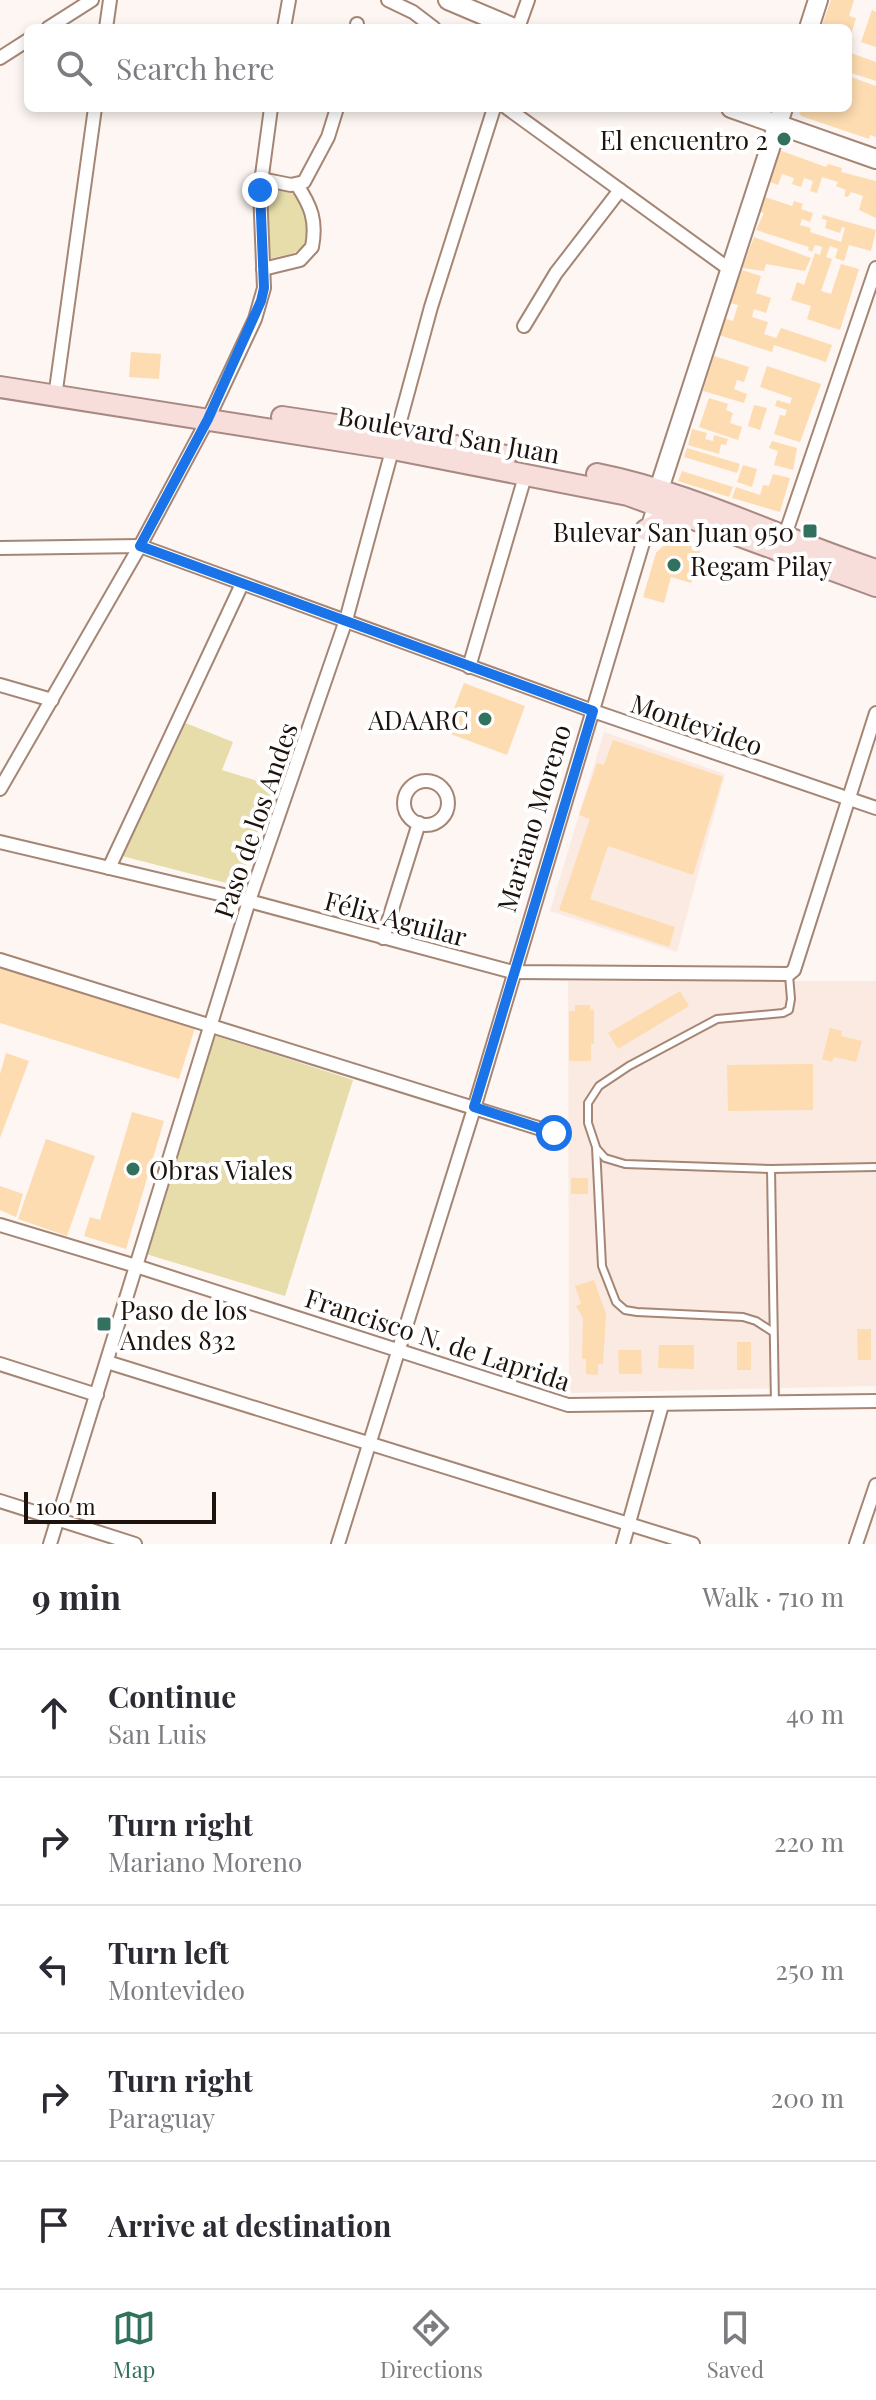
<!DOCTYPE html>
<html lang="en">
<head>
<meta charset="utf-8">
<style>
  body { margin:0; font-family:"Playfair Display",serif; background:#f2f2f3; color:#2b2b33 }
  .scale { position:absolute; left:24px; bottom:20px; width:192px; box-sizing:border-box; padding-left:8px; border:4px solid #1e130c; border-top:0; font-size:22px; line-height:28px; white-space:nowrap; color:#1e130c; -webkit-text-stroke:6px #fff; paint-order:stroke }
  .stop { position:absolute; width:24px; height:24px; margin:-18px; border:6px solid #1a73e8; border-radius:50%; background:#fff }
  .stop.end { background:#1a73e8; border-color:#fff; box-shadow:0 2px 8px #0008 }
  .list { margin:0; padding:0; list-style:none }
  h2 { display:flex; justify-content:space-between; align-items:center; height:104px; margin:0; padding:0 32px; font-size:34px }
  h2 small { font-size:26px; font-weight:400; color:#7c7c81 }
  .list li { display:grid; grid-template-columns:52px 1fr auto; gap:24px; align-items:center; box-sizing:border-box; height:128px; padding:0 32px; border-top:2px solid #e1e1e2 }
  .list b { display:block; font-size:30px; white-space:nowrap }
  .list p { margin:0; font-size:26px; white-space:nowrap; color:#7c7c81 }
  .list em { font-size:26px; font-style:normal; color:#7c7c81 }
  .icon { flex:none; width:44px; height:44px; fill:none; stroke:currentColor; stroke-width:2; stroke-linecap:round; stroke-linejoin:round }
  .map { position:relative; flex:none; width:876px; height:1544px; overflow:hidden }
  .search { position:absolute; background:#fff; box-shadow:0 4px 12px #0003; left:24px; right:24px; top:24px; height:88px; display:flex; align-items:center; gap:20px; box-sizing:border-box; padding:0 28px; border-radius:12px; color:#7c7c81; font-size:30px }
  .sheet { height:744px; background:#fff }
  nav { display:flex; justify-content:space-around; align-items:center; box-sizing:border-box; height:112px; border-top:2px solid #e1e1e2; background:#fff; font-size:22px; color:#7c7c81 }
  nav a { display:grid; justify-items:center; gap:4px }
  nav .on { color:#32715e }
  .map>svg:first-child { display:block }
  .built { fill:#fbeae1 }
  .green { fill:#e6ddab }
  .building { fill:#fddcb1 }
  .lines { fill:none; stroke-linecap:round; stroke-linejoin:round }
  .lane-casing { stroke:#a58675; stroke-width:10 }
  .street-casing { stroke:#a58675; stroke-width:16 }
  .secondary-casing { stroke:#a58675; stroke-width:22 }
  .primary-casing { stroke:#a88983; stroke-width:24 }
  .lane { stroke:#fff; stroke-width:6 }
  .street { stroke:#fff; stroke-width:12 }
  .secondary { stroke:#fff; stroke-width:18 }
  .primary { stroke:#f7dedb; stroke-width:20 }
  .route { stroke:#1a73e8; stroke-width:10 }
  .poi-dot { fill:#32715e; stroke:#fff; stroke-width:3 }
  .labels { text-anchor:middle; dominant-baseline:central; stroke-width:8; stroke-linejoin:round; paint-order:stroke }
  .poi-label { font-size:26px; fill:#1e130c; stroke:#fff; text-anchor:end }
  .street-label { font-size:26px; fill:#1e130c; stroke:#fff }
</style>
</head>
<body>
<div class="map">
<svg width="876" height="1544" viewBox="0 0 876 1544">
  <rect width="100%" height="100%" fill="#fdf6f2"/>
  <g class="built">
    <path d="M604 732 725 774 677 952 550 911Z"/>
    <path d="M568 981H876V1386L569 1393Z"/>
  </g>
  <g class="green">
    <path d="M267 191C273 191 282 190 288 192 310 198 309 229 304 246L294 253 268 259Z"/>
    <path d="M183 722 233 742 222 770 277 787 238 886 122 856Z"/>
    <path d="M214 1035 353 1080 285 1296 146 1254Z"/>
  </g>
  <g class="building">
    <path d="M831 0H854L849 16 856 18 849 42 848 28H821Z"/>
    <path d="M872 10 876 12V47L861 42Z"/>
    <path d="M848 52 876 62V81L848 72Z"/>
    <path d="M848 76 876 86V137L870 135 869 139 801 116 797 108H848Z"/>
    <path d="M776 149 826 167 828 164 842 168 841 172 876 181V218L859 210 863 196 851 192 848 197 844 196 846 190 836 186 838 182 822 177 817 193 810 191 813 181 804 178 801 187 792 184 794 178 782 174 778 185 765 180Z"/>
    <path d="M765 197 792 206 794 201 803 204 801 209 813 213 810 222 802 219 800 225 811 228 810 232 841 242 845 228 842 227 840 233 825 228 827 220 822 219 823 215 876 230 871 251 849 245 844 261 835 258 838 249 830 246 826 257 832 259 821 291 831 294 841 264 859 269 840 330 807 319 811 306 791 300 797 282 804 285 815 253 820 255 822 247 815 245 812 252 808 250 809 247 756 230 764 213 760 212Z"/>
    <path d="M754 237 811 258 805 271 766 264 764 271 742 268Z"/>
    <path d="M742 270 761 276 756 293 771 298 766 313 754 309 752 317 768 322 764 334 776 338 781 328 832 345 826 362 774 345 772 352 719 335 724 318 733 321 738 305 730 303Z"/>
    <path d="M131 352 161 354 159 379 129 377Z"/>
    <path d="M714 356 749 367 744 382 737 380 734 389 747 394 744 403 703 391Z"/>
    <path d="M767 366 821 384 800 442 774 434 780 415 785 416 787 410 775 406 777 400 790 404 792 398 760 387Z"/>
    <path d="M709 398 728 404 726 410 733 413 730 423 742 427 738 440 699 427Z"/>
    <path d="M754 405 767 408 760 430 748 426Z"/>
    <path d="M692 429 707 433 705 439 713 441 714 435 728 439 726 445 721 444 719 454 688 445Z"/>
    <path d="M772 441 797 448 793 470 774 465 778 451 769 448Z"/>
    <path d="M687 448 740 464 737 473 684 457Z"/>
    <path d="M743 465 757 469 752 487 737 482Z"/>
    <path d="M682 471 733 487 729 497 678 481Z"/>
    <path d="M773 474 790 478 780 512 732 498 736 487 760 495 763 485 769 486Z"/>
    <path d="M676 541 701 548 691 583 671 577 664 603 643 597 656 553 664 545Z"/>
    <path d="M464 683 525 706 507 755 445 732Z"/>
    <path d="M613 740 723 777 693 875 608 846 590 899 675 927 669 947 559 910 590 819 579 815 597 763 604 765Z"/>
    <path d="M0 967 195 1028 179 1079 0 1023Z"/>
    <path d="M680 991 689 1006 618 1049 608 1033Z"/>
    <path d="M575 1005H590V1010H594V1044H591V1061H569V1011H575Z"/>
    <path d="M830 1028 842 1031 841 1036 862 1041 856 1062 834 1057 832 1062 822 1059Z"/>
    <path d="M6 1053 29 1061 0 1138V1074Z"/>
    <path d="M813 1064V1110L728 1111 727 1065Z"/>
    <path d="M132 1112 164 1121 126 1249 84 1236 90 1217 100 1220Z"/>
    <path d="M46 1139 95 1156 67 1236 18 1219Z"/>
    <rect x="571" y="1178" width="17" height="16"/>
    <path d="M0 1186 23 1194 16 1217 0 1210Z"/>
    <path d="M594 1280 606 1314 603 1364H598V1375L586 1374V1359H582L583 1318 576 1306 581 1304 575 1286Z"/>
    <path d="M857 1329H871V1360H858Z"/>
    <rect x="737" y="1342" width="14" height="28"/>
    <path d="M659 1345H694V1369L658 1368Z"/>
    <path d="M618 1350H641L642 1374H619Z"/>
  </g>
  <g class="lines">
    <g class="lane-casing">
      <g id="lane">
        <path d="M597 1149 605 1158 625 1164 771 1169 876 1167"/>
        <path d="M771 1169 775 1404"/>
        <path d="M773 1332 756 1321 743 1317 637 1312 625 1310 616 1302 602 1266 596 1147 588 1123V1103L599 1086 629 1066 717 1019 783 1013 789 1010 791 999 789 975"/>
      </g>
    </g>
    <g class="street-casing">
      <g id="street">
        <path d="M388 0 413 12 434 28"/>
        <path d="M48 28 92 0"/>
        <path d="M106 28 110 0"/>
        <path d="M284 28 289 0"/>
        <path d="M357 28V24"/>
        <path d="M518 28 528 0"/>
        <path d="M0 58 28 40"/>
        <path d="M507 108 729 269"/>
        <path d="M261 179 291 185 304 182 328 137 337 108"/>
        <path d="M263 269 300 260 312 247C317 221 311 206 297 185"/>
        <path d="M524 326 556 273 620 190"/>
        <path d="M55 397 95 108"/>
        <path d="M784 538 876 268"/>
        <path d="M0 548 140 546 593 711 876 808"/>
        <path d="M469 667 526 473"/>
        <path d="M0 685 52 700"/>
        <circle cx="426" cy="803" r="22"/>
        <path d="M0 789 140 546 208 419 255 319 264 288 260 190 271 108"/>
        <path d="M0 842 249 901 513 972 789 974 794 970 876 713"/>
        <path d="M109 868 242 584"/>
        <path d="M383 938 419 823"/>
        <path d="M0 960 554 1133"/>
        <path d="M0 1225 136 1266 568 1405 876 1401"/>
        <path d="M107 1362 693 1544"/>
        <path d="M0 1364 97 1395"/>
        <path d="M0 1501 135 1544"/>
        <path d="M50 1544 249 901 346 620 431 307 494 108"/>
        <path d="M338 1544 472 1115 656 499"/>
        <path d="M623 1544 662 1405"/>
        <path d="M856 1544 876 1485"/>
      </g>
    </g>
    <g class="secondary-casing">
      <g id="secondary">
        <path d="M448 0 514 28"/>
        <path d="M809 28 818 0"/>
        <path d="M731 108 876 159"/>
        <path d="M659 489 783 108"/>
      </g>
    </g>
    <g class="primary-casing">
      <g id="primary">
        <path d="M0 387 393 449 628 495 876 586"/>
        <path d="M282 417 396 434 506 456"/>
        <path d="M597 474C693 493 783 540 876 570"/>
        <path d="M646 530 678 512"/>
      </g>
    </g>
    <use href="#lane" class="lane"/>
    <use href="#street" class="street"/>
    <use href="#secondary" class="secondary"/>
    <use href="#primary" class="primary"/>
  </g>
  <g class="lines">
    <path class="route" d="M260 190 264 288 261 301 208 419 140 546 593 711 474 1107 554 1133"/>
  </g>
  <g class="poi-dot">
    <circle cx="784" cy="139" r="8"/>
    <rect x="802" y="523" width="16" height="16" rx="4"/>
    <circle cx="674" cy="565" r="8"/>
    <circle cx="485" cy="719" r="8"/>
    <circle cx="133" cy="1169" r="8"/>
    <rect x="96" y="1316" width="16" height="16" rx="4"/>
  </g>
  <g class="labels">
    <g class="poi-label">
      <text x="768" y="139">El encuentro 2</text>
      <text x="794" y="531">Bulevar San Juan 950</text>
      <text x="690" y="565" text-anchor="start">Regam Pilay</text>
      <text x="469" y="719">ADAARC</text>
      <text x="149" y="1169" text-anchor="start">Obras Viales</text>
      <text x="120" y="1309" text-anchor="start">Paso de los<tspan x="120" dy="30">Andes 832</tspan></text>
    </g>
    <g class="street-label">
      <text transform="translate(449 434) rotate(10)">Boulevard San Juan</text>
      <text transform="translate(697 724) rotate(19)">Montevideo</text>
      <text transform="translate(533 818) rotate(-73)">Mariano Moreno</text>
      <text transform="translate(255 820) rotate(-71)">Paso de los Andes</text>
      <text transform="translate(396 918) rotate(15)">Félix Aguilar</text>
      <text transform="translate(438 1339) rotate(18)">Francisco N. de Laprida</text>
    </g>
  </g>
</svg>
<div class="scale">100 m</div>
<div class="stop" style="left:554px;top:1133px"></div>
<div class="stop end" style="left:260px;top:190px"></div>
<div class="search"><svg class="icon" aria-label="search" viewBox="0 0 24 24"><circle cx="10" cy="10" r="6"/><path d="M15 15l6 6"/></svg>Search here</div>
</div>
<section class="sheet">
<h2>9 min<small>Walk · 710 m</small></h2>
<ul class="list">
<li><svg class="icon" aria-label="ahead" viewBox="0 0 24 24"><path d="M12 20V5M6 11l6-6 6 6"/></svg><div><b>Continue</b><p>San Luis</p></div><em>40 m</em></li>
<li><svg class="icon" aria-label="right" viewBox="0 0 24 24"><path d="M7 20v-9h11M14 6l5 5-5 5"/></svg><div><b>Turn right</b><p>Mariano Moreno</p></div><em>220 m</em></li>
<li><svg class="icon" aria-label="left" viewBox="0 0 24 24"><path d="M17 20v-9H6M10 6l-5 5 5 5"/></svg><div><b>Turn left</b><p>Montevideo</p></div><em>250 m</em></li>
<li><svg class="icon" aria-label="right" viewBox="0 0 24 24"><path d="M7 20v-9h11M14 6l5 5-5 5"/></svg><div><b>Turn right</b><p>Paraguay</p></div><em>200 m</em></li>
<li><svg class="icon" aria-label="arrive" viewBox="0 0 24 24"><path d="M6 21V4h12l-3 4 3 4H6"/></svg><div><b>Arrive at destination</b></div></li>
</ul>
</section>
<nav>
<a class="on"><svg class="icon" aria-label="map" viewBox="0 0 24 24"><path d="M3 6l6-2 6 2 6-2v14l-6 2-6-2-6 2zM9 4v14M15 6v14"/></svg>Map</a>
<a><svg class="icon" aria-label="directions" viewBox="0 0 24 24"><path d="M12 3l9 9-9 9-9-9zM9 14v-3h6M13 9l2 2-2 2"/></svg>Directions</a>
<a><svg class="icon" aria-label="saved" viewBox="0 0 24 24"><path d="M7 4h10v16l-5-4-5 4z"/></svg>Saved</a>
</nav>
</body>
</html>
